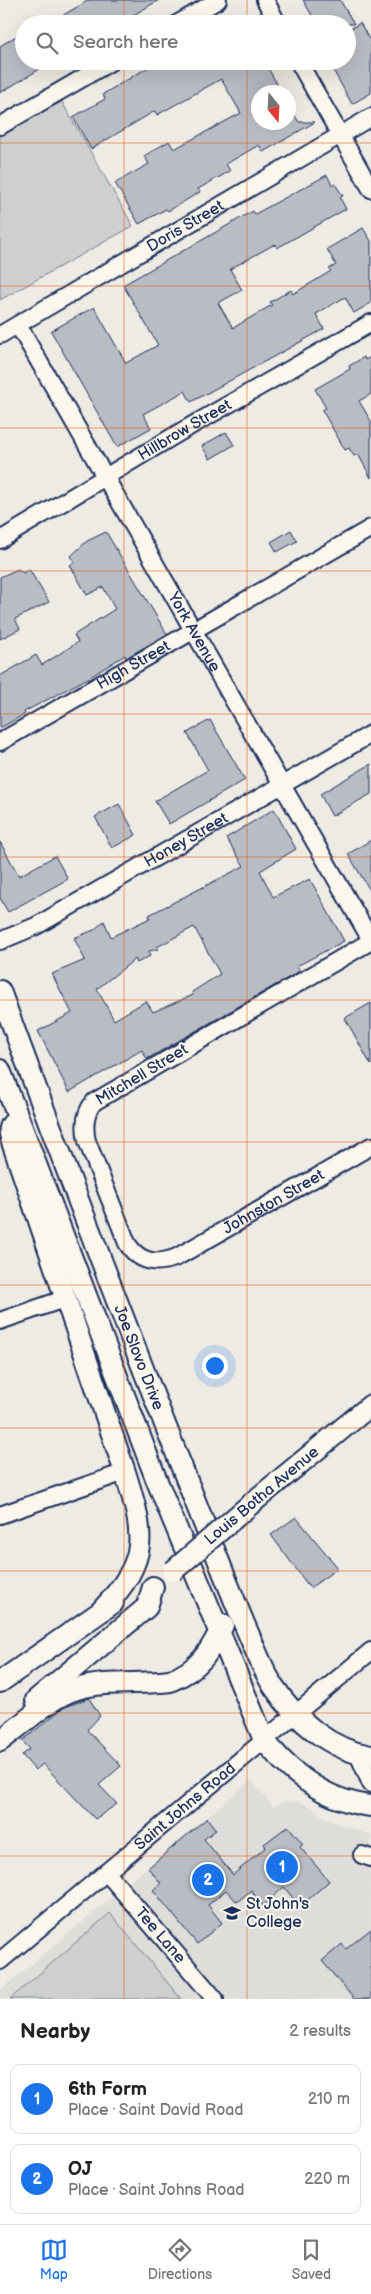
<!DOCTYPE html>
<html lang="en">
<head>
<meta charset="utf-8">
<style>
  body { margin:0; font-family:"Balsamiq Sans",sans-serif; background:#f6f6f6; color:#222 }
  .compass { position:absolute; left:251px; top:85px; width:45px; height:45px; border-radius:50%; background:#fff; box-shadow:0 5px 20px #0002; rotate:162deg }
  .you { position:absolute; left:214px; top:1365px; width:18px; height:18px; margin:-12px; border:4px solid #fff; border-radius:50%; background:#1a73e8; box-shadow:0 0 0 8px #1a73e833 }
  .badge { display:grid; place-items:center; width:32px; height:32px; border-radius:50%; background:#1a73e8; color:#fff; font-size:16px; font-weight:700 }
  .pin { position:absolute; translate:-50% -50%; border:2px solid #fff; box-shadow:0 1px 5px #0006 }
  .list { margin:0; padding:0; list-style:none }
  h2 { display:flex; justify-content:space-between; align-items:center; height:65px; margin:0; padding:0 20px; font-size:21px }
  h2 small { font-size:16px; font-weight:400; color:#767676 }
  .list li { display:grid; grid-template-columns:32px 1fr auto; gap:15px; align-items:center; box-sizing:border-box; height:70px; margin:0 10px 10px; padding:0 10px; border:1px solid #e0e0e0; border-radius:10px }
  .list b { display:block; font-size:19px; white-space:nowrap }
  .list p { margin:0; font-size:16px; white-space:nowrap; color:#767676 }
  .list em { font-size:16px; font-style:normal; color:#767676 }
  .icon { flex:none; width:28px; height:28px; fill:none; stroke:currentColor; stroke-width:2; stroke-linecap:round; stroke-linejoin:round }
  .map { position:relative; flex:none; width:371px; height:1999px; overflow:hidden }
  .search { position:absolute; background:#fff; box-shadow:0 5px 20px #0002; left:15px; right:15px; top:15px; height:55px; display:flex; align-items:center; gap:12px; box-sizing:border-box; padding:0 18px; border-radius:28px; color:#767676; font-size:19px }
  .sheet { height:225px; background:#fff }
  nav { display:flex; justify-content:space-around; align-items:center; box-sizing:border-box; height:70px; border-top:1px solid #e0e0e0; background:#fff; font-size:14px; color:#767676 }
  nav a { display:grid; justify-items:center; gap:2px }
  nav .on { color:#1a73e8 }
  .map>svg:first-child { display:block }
  .built { fill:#deddda }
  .green { fill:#cecfcf; stroke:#747f96 }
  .building { fill:#b9bcc3; stroke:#1b2f5e; fill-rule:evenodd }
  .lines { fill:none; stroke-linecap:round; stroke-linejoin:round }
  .minor-casing { stroke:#1b2f5e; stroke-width:20 }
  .major-casing { stroke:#1b2f5e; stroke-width:24 }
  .minor { stroke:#fbf7ec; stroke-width:16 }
  .major { stroke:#fbf7ec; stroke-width:20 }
  .major-bridge-casing { stroke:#1b2f5e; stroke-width:24; stroke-linecap:butt }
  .major-bridge { stroke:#fbf7ec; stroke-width:20 }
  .grid { fill:none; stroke:#e8590c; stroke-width:1; stroke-opacity:0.55 }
  .labels { text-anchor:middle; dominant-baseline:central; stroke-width:4; stroke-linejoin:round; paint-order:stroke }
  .street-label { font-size:16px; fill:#1b2f5e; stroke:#fbf7ec }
  .poi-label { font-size:16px; fill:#1b2f5e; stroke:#fbf7ec; text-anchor:start }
</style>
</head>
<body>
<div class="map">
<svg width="371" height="1999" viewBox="0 0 371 1999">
  <rect width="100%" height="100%" fill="#eeebe4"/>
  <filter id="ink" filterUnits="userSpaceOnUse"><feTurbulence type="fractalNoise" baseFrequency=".02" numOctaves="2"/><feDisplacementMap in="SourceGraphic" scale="10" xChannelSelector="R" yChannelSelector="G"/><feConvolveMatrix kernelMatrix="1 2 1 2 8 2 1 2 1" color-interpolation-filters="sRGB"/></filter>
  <g filter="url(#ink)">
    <path class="built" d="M251 1780 274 1807 285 1801 300 1802 312 1807 328 1820 371 1835V1999H0V1991Z"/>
    <g class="green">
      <path d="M62 102 133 226 0 300V130Z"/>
      <path d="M110 1913 181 1999H10Z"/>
    </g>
    <g class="building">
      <path d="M89 0H159L118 24H48Z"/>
      <path d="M303 0H340L354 24H317Z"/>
      <path d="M360 23 371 42V93L352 104 328 61H347V31Z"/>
      <path d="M18 35 24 45V61H53L0 93V46Z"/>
      <path d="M159 61H264L278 86 267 92H258V122H288V105L299 122H315L263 152 259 145 226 164 230 171 198 189 200 192 168 211 166 209 139 224 115 183 149 164 144 156 169 141 174 149 241 113 221 79 157 115 155 111 91 149 73 117 105 99 103 94Z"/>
      <path d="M327 175 332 185 335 184 343 196 340 198 346 209 277 248 275 244 230 269 242 290 218 303 233 328 272 305 270 302 291 290 293 294 331 271 329 269 336 265 327 249 363 228 371 241V303L354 313 345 297 316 314 324 329 191 402 185 391 143 414 151 428 117 447 51 331 94 307 126 363 158 345 123 285 253 211 255 214Z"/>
      <path d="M364 357 365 360 371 357V394L359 401 371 421V478L358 454 354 456 349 448 345 450 322 410 326 408 315 389 350 369 349 366Z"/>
      <path d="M226 432 234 445 210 459 202 446Z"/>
      <path d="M291 530 297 541 277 552 271 542Z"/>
      <path d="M106 532 167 634 126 658 125 655 90 677 24 712 25 714 0 728V676L36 655 42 665 78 642 74 635 115 609 103 587 87 595 70 565 74 562 71 556 87 541Z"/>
      <path d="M18 569 23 573 29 569 49 602 15 619 20 629 0 639V577Z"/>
      <path d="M210 720 245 780 169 824 155 801 208 770 187 733Z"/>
      <path d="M371 764V794L332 816 320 794Z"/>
      <path d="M119 804 136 835 112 848 95 817Z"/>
      <path d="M274 809 296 849 260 871 273 897 310 879 344 941 297 966 300 971 147 1059 142 1050 69 1092 38 1031 72 1013 52 974 85 960 74 938 94 930 104 921 111 937 150 918 149 915 244 866 226 838ZM194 927 220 974 192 992 193 995 153 1012 146 1001 114 1020 97 989 135 959 137 963 150 956 149 951 158 949 157 947Z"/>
      <path d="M371 840V892L348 854Z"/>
      <path d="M0 842 19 876 55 856 68 879 8 912 0 898Z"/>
      <path d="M371 1003V1065L345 1018Z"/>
      <path d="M296 1517 338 1568 310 1588 271 1535Z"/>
      <path d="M89 1698 100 1716 87 1730 121 1766 99 1785 117 1804 95 1819 43 1764 35 1770 22 1755 30 1749 22 1741 63 1708Z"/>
      <path d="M207 1818 216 1830 204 1839 233 1875 266 1847 264 1844 288 1826 303 1844 300 1847 329 1881 300 1907 284 1887 263 1906 251 1890 237 1902 226 1890 208 1905 222 1923 197 1944 153 1890 161 1883 148 1868Z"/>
      <path d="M371 1929V1999H354L322 1961 342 1944 346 1949Z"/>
    </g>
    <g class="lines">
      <g class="minor-casing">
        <g id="minor">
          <path d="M265 0 278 24"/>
          <path d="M177 24 218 0"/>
          <path d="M298 61 371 189"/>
          <path d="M0 126 112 61"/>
          <path id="s1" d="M18 325 371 940"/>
          <path id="s2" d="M0 335 371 117"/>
          <path id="s3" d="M0 540 182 431 371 323"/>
          <path id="s4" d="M0 742 371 528"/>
          <path id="s5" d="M0 941 36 926 371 734"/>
          <path id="s6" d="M371 941 94 1102C84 1113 84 1127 87 1141L127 1243C139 1263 157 1265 177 1257L371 1146"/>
          <path d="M0 1321 64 1299"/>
          <path d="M0 1515 125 1472"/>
          <path d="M358 1754 371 1784"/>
          <path d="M362 1855 371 1858"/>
          <path id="s7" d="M107 1873 215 1999"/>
          <path id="s8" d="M0 1961 371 1651"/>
        </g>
      </g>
      <g class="major-casing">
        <g id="major">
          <path id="s9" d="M0 991C60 1154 122 1316 186 1478 206 1528 225 1579 246 1628 255 1648 262 1669 274 1687 297 1721 330 1750 371 1756"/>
          <path d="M0 1070 157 1481 264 1740C291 1774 326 1801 371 1806"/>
          <path d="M14 1122C7 1128 10 1134 12 1142L125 1472C145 1536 150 1558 102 1610"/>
          <path d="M252 1503 371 1405"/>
          <path d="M0 1682 113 1603"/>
          <path d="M36 1700 147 1607 153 1587"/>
          <path d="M0 1741C24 1724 48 1698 77 1689 106 1680 140 1685 170 1681 200 1669 209 1653 223 1625"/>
        </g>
      </g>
      <use href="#minor" class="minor"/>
      <use href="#major" class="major"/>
      <g class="major-bridge-casing">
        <path id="major-bridge" d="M173 1571 252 1503"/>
      </g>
      <use href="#major-bridge" class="major-bridge"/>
    </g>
  </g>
  <path class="grid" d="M124 0V24M247 0V24M124 61V1999M247 61V1999M0 143H371M0 286H371M0 428H371M0 571H371M0 714H371M0 857H371M0 1000H371M0 1142H371M0 1285H371M0 1428H371M0 1571H371M0 1713H371M0 1856H371"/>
  <defs>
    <g id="school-bare" transform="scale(1.35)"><path d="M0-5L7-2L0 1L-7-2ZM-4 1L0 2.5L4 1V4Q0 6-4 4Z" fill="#1b2f5e" stroke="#fbf7ec" stroke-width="2.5" paint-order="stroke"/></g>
  </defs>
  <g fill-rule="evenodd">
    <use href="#school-bare" x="232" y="1913"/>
  </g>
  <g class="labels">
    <g class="street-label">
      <text stroke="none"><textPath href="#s2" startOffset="215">Doris Street</textPath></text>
      <text stroke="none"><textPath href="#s3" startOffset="215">Hillbrow Street</textPath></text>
      <text stroke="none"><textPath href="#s1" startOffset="354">York Avenue</textPath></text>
      <text stroke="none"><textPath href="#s4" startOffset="154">High Street</textPath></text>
      <text stroke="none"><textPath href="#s5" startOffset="212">Honey Street</textPath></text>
      <text transform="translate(142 1075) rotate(-31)">Mitchell Street</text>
      <text stroke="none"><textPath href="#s6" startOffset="640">Johnston Street</textPath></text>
      <text stroke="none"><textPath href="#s9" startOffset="392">Joe Slovo Drive</textPath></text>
      <text transform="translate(262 1496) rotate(-40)">Louis Botha Avenue</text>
      <text stroke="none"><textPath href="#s8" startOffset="241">Saint Johns Road</textPath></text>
      <text stroke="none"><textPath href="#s7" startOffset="82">Tee Lane</textPath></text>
    </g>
    <g class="poi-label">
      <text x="246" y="1904">St John's<tspan x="246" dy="18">College</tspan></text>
    </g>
  </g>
</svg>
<svg class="compass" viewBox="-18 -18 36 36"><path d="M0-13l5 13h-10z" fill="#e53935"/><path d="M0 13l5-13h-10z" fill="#767676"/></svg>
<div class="you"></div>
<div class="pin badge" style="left:282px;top:1867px">1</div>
<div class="pin badge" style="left:208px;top:1880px">2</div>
<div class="search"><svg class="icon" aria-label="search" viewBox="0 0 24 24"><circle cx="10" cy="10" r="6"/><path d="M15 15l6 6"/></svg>Search here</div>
</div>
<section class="sheet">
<h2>Nearby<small>2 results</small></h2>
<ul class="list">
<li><span class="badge">1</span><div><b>6th Form</b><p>Place · Saint David Road</p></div><em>210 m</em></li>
<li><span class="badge">2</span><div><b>OJ</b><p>Place · Saint Johns Road</p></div><em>220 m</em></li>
</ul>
</section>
<nav>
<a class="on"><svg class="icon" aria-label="map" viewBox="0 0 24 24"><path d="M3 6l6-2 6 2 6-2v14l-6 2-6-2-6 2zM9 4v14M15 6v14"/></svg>Map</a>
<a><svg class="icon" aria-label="directions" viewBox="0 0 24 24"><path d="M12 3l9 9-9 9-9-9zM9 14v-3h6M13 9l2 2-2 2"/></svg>Directions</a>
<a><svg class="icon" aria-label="saved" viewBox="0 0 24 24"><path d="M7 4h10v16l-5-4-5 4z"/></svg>Saved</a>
</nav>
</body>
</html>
